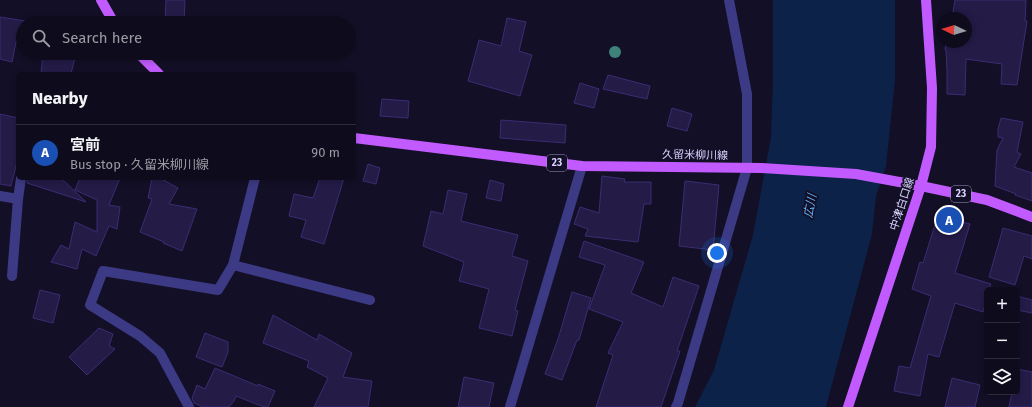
<!DOCTYPE html>
<html lang="en">
<head>
<meta charset="utf-8">
<style>
  body { margin:0; font-family:"Fira Sans","Noto Sans JP",sans-serif; background:#1c1929; color:#f1f3f6 }
  .controls { position:absolute; right:12px; bottom:12px; display:grid; overflow:hidden; border-radius:6px; box-shadow:0 2px 6px #0003 }
  .controls button { width:36px; height:36px; display:grid; place-items:center; padding:0; border:0; border-bottom:1px solid #2e2b3b; background:#0e0b1c; color:#f1f3f6; font:20px sans-serif }
  .compass { position:absolute; left:936px; top:12px; width:36px; height:36px; border-radius:50%; background:#0e0b1c; box-shadow:0 2px 6px #0003; rotate:274deg }
  .you { position:absolute; left:717px; top:253px; width:14px; height:14px; margin:-10px; border:3px solid #fff; border-radius:50%; background:#1a73e8; box-shadow:0 0 0 6px #1a73e833 }
  .badge { display:grid; place-items:center; width:26px; height:26px; border-radius:50%; background:#2563eb; color:#fff; font-size:13px; font-weight:700 }
  .pin { position:absolute; translate:-50% -50%; border:2px solid #fff; box-shadow:0 1px 4px #0006 }
  .list { margin:0; padding:0; list-style:none }
  h2 { display:flex; justify-content:space-between; align-items:center; height:52px; margin:0; padding:0 16px; font-size:17px }
  h2 small { font-size:13px; font-weight:400; color:#9b9ba3 }
  .list li { display:grid; grid-template-columns:26px 1fr auto; gap:12px; align-items:center; box-sizing:border-box; height:56px; padding:0 16px; border-top:1px solid #2e2b3b }
  .list b { display:block; font-size:15px; white-space:nowrap }
  .list p { margin:0; font-size:13px; white-space:nowrap; color:#9b9ba3 }
  .list em { font-size:13px; font-style:normal; color:#9b9ba3 }
  .icon { flex:none; width:22px; height:22px; fill:none; stroke:currentColor; stroke-width:2; stroke-linecap:round; stroke-linejoin:round }
  .map { position:relative; flex:none; width:1032px; height:407px; overflow:hidden }
  .search { position:absolute; background:#0e0b1c; box-shadow:0 2px 6px #0003; left:16px; top:16px; width:340px; height:44px; display:flex; align-items:center; gap:10px; box-sizing:border-box; padding:0 14px; border-radius:22px; color:#9b9ba3; font-size:15px }
  .panel { position:absolute; background:#0e0b1c; box-shadow:0 2px 6px #0003; left:16px; top:72px; width:340px; height:108px; border-radius:6px }
  .map>svg:first-child { display:block }
  .water { fill:#0c2248 }
  .building { fill:#241b47; stroke:#3b2d73 }
  .lines { fill:none; stroke-linecap:round; stroke-linejoin:round }
  .minor { stroke:#3d3a85; stroke-width:10 }
  .major { stroke:#c25bff; stroke-width:10 }
  .tree { fill:#3d827b }
  .labels { text-anchor:middle; dominant-baseline:central; stroke-width:3.5; stroke-linejoin:round; paint-order:stroke }
  .shield { fill:#130f26; stroke:#9e99be; stroke-width:1 }
  .shield-label { font-size:10px; font-weight:bold; fill:#d9d4ff }
  .street-label { font-size:11px; fill:#d9d4ff; stroke:#130f26 }
  .water-label { font-size:12px; font-style:italic; fill:#62b6ff; stroke:#130f26 }
</style>
</head>
<body>
<div class="map">
<svg width="1032" height="407" viewBox="0 0 1032 407">
  <rect width="100%" height="100%" fill="#130f26"/>
  <path class="water" d="M773 0H895V80L886 166 876 196 872 234 826 407H695L714 370 753 235 771 137 773 78Z"/>
  <g class="building">
    <path d="M166 0H185L184 23H165Z"/>
    <path d="M955 0H1026L1025 21H1027L1017 85 1001 84 1002 64 966 59 965 95 947 94V72L946 50H945L946 42H966V18H947V17H952Z"/>
    <path d="M0 17 25 21V23H23V43L16 42 12 62 0 59Z"/>
    <path d="M507 18 526 22 519 51 532 55 520 96 468 81 479 40 501 46Z"/>
    <path d="M43 53H76L71 74H41Z"/>
    <path d="M608 75 650 86 647 99 603 89Z"/>
    <path d="M580 83 599 89 594 108 574 103Z"/>
    <path d="M382 99 409 101 408 118 380 116Z"/>
    <path d="M672 108 692 114 687 131 667 126Z"/>
    <path d="M0 114 18 118V158L11 186 0 184Z"/>
    <path d="M1001 118 1023 122 1017 152 1021 154 1014 167 1032 173V201L1015 195 1016 194 995 186 997 150 1003 138 998 137V129Z"/>
    <path d="M501 120 566 125 565 143 500 138Z"/>
    <path d="M368 164 380 168 376 184 363 181Z"/>
    <path d="M602 176 625 179 624 182H651V204H644L638 242 585 236 588 229 574 224 580 207 599 213Z"/>
    <path d="M27 178H61L86 202 27 183Z"/>
    <path d="M80 178H120L109 205 120 207 117 229 109 226 96 256 82 249 77 269 51 262 61 245 69 249 75 222 97 232V200L75 190Z"/>
    <path d="M152 178H160L178 188 169 204 197 209 182 251 163 243 164 242 140 232 152 199 148 198Z"/>
    <path d="M320 178H344L324 244 301 237 306 220 289 216 294 194 313 198Z"/>
    <path d="M490 180 504 184 501 201 486 198Z"/>
    <path d="M685 181 719 185 713 250 679 246Z"/>
    <path d="M448 190 467 194 461 221 518 235 512 256 528 261 515 310 518 311 512 336 479 328 489 289 459 281 464 262 423 246 431 211 443 214Z"/>
    <path d="M938 215 970 224 955 273 991 284 989 290H987V298L983 312 955 303 939 357 928 354 920 396 894 391 899 366 910 368 931 296 912 289 920 262 923 263Z"/>
    <path d="M1003 228 1032 236V259L1024 256 1015 285 989 277Z"/>
    <path d="M584 241 644 262 631 293 663 307 673 277 699 286 677 351H680L661 407H596L613 355 608 353 623 322 589 309 605 265 579 257Z"/>
    <path d="M40 290 60 295 53 323 33 318Z"/>
    <path d="M572 292 591 298 579 340H577L562 380 545 374 558 339Z"/>
    <path d="M1017 296 1032 300V313L1017 310Z"/>
    <path d="M273 315 317 340 319 334 352 353 343 377 372 381 368 407H314L328 378 307 367 309 361 263 343Z"/>
    <path d="M99 328 113 334 109 346 115 349 87 375 69 357Z"/>
    <path d="M205 333 228 342V352L222 367 196 357Z"/>
    <path d="M215 368 258 386V384L275 391 268 407H264L236 396 234 401 229 407H203L194 403 192 398 197 385 205 389Z"/>
    <path d="M1017 369 1032 372V407H1009L1012 392H1017Z"/>
    <path d="M464 377 494 383 489 407H458Z"/>
    <path d="M952 378 980 385 975 407H945Z"/>
  </g>
  <g class="lines">
    <g class="minor">
      <path d="M0 196 18 199"/>
      <path d="M233 265 370 300"/>
      <path d="M12 276 18 199 21 178"/>
      <path d="M189 407 160 353 140 336 90 305 103 271 218 290 233 265 255 178"/>
      <path d="M510 407 582 166"/>
      <path d="M676 407 678 403 747 168V94L729 0"/>
    </g>
    <g class="major">
      <path d="M101 0 114 23"/>
      <path d="M138 53 159 74"/>
      <path d="M354 138 582 166 761 168 856 174 921 186 987 200 1032 217"/>
      <path d="M848 407 921 186 931 147 932 88 926 0"/>
    </g>
  </g>
  <circle class="tree" cx="615" cy="52" r="6"/>
  <g class="labels">
    <g class="shield">
      <rect x="547" y="155" width="20" height="16" rx="3"/>
      <rect x="951" y="186" width="20" height="16" rx="3"/>
    </g>
    <g class="shield-label">
      <text x="557" y="163">23</text>
      <text x="961" y="194">23</text>
    </g>
    <g class="street-label">
      <text transform="translate(695 155) rotate(1)">久留米柳川線</text>
      <text transform="translate(902 204) rotate(-72)">中津白口線</text>
    </g>
    <g class="water-label">
      <text transform="translate(810 206) rotate(-79)">広川</text>
    </g>
  </g>
</svg>
<div class="controls">
<button>+</button>
<button>−</button>
<button><svg class="icon" aria-label="layers" viewBox="0 0 24 24"><path d="M12 4l9 5-9 5-9-5zM3 14l9 5 9-5"/></svg></button>
</div>
<svg class="compass" viewBox="-18 -18 36 36"><path d="M0-13l5 13h-10z" fill="#e53935"/><path d="M0 13l5-13h-10z" fill="#9b9ba3"/></svg>
<div class="you"></div>
<div class="pin badge" style="left:949px;top:220px;background:#1a4fb4">A</div>
<div class="search"><svg class="icon" aria-label="search" viewBox="0 0 24 24"><circle cx="10" cy="10" r="6"/><path d="M15 15l6 6"/></svg>Search here</div>
<section class="panel">
<h2>Nearby<small></small></h2>
<ul class="list">
<li><span class="badge" style="background:#1a4fb4">A</span><div><b>宮前</b><p>Bus stop · 久留米柳川線</p></div><em>90 m</em></li>
</ul>
</section>
</div>
</body>
</html>
